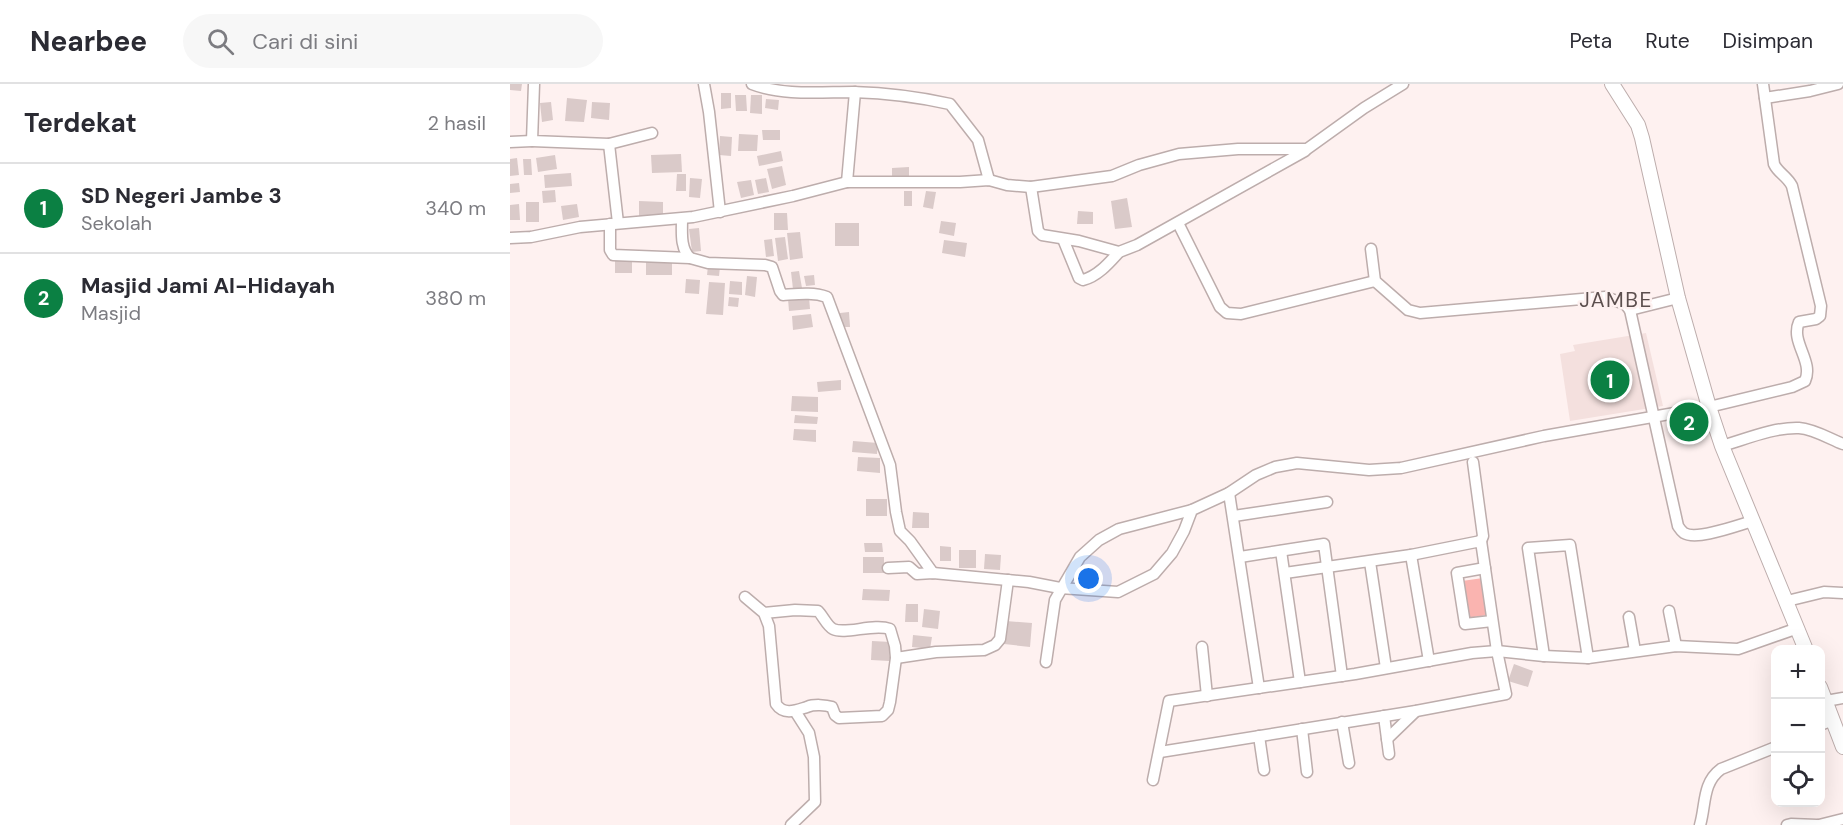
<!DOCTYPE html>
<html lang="id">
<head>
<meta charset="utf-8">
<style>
  body { margin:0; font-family:"DM Sans",sans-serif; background:#f7f7f7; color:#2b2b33 }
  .controls { position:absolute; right:18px; bottom:18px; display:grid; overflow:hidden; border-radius:12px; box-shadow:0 6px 24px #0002 }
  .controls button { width:54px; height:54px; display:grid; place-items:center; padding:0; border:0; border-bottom:2px solid #e1e1e2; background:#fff; color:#2b2b33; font:30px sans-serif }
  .you { position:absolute; left:579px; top:495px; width:21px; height:21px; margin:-15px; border:4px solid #fff; border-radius:50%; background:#1a73e8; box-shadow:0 0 0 9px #1a73e833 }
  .badge { display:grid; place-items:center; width:39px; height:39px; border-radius:50%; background:#0b8043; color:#fff; font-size:20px; font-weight:700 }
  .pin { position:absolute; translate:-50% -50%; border:3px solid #fff; box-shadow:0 2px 6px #0006 }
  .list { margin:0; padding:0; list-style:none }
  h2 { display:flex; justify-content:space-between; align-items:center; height:78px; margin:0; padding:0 24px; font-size:26px }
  h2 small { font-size:20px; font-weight:400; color:#7c7c81 }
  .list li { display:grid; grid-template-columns:39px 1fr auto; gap:18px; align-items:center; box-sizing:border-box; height:90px; padding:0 24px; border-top:2px solid #e1e1e2 }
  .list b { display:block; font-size:22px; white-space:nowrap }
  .list p { margin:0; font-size:20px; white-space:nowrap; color:#7c7c81 }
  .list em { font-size:20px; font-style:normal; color:#7c7c81 }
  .icon { flex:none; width:33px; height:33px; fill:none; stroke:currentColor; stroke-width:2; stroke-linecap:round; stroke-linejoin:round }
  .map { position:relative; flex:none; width:1333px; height:741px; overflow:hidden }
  header { display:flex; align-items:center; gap:36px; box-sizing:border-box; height:84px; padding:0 30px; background:#fff; border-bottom:2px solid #e1e1e2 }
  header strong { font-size:28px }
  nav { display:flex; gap:33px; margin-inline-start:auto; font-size:21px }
  .search { width:420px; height:54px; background:#f7f7f7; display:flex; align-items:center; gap:15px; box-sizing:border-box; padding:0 21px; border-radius:33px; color:#7c7c81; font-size:22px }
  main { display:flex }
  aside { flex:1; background:#fff }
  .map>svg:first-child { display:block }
  .built { fill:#f4e0de }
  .green { fill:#fab4b0 }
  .building { fill:#dacac9 }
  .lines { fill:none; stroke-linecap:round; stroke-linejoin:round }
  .minor-casing { stroke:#bdadac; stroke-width:13 }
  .tertiary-casing { stroke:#bdadac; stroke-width:16 }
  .minor { stroke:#fff; stroke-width:10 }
  .tertiary { stroke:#fff; stroke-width:14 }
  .labels { text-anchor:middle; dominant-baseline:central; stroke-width:5; stroke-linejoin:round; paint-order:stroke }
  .quarter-label { font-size:21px; letter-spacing:1.5px; fill:#5c4f4e; stroke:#fef1f0 }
</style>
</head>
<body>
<header>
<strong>Nearbee</strong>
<div class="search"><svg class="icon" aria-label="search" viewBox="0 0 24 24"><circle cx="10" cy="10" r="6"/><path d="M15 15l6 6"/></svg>Cari di sini</div>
<nav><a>Peta</a><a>Rute</a><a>Disimpan</a></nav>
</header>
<main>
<aside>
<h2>Terdekat<small>2 hasil</small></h2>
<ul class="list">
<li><span class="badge">1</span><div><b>SD Negeri Jambe 3</b><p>Sekolah</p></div><em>340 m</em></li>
<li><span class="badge">2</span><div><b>Masjid Jami Al-Hidayah</b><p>Masjid</p></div><em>380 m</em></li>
</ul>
</aside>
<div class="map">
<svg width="1333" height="741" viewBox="0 0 1333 741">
  <rect width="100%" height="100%" fill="#fef1f0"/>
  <path class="built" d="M1136 249 1153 322 1060 337 1050 270 1065 267 1063 261Z"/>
  <path class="green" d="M973 494 978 531 957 534 952 497Z"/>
  <g class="building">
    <path d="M0 0H12L11 7 0 6Z"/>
    <path d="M211 9H221V24L211 25Z"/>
    <path d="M225 11H236L237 27H226Z"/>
    <path d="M241 11H252V30L240 29Z"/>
    <path d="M57 14 77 16 74 38 55 37Z"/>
    <path d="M256 15 269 16 268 26 255 24Z"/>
    <path d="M41 18 43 36 32 38 30 19Z"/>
    <path d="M82 18 100 19 99 36 81 34Z"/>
    <path d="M252 46H270V56H253Z"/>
    <path d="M229 50 248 51 247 67H228Z"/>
    <path d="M210 52 222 53 221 72 209 71Z"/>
    <path d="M271 67 273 77 249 82 247 72Z"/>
    <path d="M171 70 172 88 142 89 141 71Z"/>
    <path d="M45 71 47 85 28 88 26 74Z"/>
    <path d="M7 74 9 91 0 92V75Z"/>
    <path d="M13 75H21L22 91H14Z"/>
    <path d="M272 82 276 101 262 105 257 85Z"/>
    <path d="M399 83V92L382 93V84Z"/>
    <path d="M61 89 62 102 35 104 34 91Z"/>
    <path d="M167 90H176V107H166Z"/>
    <path d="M180 94 192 95 190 114 179 113Z"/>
    <path d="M256 94 259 108 248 110 245 96Z"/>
    <path d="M241 96 244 111 231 114 227 98Z"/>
    <path d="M9 99 10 108 0 109V100Z"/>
    <path d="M45 106 46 118 33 119 32 107Z"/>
    <rect x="394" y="107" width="8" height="15"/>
    <path d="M416 107 426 108 423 125 413 123Z"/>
    <path d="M617 114 622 143 605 145 601 117Z"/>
    <path d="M129 117 153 118V133L129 132Z"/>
    <rect x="16" y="118" width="13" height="20"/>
    <path d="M9 120 10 136H0V121Z"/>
    <path d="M67 120 69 133 53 136 51 122Z"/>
    <path d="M568 127 583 128V140H567Z"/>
    <path d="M264 129H277L278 146H264Z"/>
    <path d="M431 137 446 139 444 152 429 149Z"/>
    <rect x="325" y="139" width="24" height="23"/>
    <path d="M189 144 191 167 182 168 179 145Z"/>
    <path d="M290 148 293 174 280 176 277 149Z"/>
    <path d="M275 153 278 175 268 177 265 154Z"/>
    <path d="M262 155 264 172 256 173 254 156Z"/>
    <path d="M434 156 457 159 455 173 432 169Z"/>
    <rect x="105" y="173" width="17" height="16"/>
    <rect x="136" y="176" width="26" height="15"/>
    <path d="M198 182 210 183 209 192 197 191Z"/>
    <path d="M289 187 292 204 283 205 281 188Z"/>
    <path d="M304 191 305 201 296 202 294 192Z"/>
    <path d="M237 192 247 193 245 213 235 211Z"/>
    <path d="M176 195 190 196 189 210 175 209Z"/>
    <path d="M220 197 232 198V211L219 210Z"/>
    <path d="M199 198 215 199 213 231 196 230Z"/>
    <path d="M219 213 229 214 228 223 218 222Z"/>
    <path d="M299 213 300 225 279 227 278 215Z"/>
    <path d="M339 228 340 243H330V229Z"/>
    <path d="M301 230 303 243 283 246 282 232Z"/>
    <path d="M331 296V306L308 308 307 298Z"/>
    <path d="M282 312 308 313V328L281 327Z"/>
    <path d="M1169 329 1196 332 1194 352 1166 348 1167 345H1162L1163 331Z"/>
    <path d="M285 331 308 333 307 340 284 339Z"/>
    <path d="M284 345 306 346V358L283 356Z"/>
    <path d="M343 357 368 359 367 370 342 368Z"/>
    <path d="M348 373 370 374V389L347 387Z"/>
    <rect x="356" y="415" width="21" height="17"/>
    <path d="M403 428 419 429V444H402Z"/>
    <path d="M354 459H372L373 468H355Z"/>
    <path d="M430 462 441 463V477H430Z"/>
    <rect x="449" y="466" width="17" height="18"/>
    <path d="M475 470 491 471 490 486 474 485Z"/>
    <rect x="353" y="473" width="21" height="16"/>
    <path d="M353 505 380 506 379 517 352 516Z"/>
    <path d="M396 520H408V538H395Z"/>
    <path d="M414 525 430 527 428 545 412 543Z"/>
    <path d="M496 537 522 539 520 563 494 560Z"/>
    <path d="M403 551 422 553 420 565 402 563Z"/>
    <path d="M362 557 381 558 379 577 361 576Z"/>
    <path d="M1004 580 1023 587 1018 603 998 597Z"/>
  </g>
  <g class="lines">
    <g class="minor-casing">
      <g id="minor">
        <path d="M24 0 22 57 99 60 142 49"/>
        <path d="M194 0 199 28 210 128"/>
        <path d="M242 0C273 12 310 8 343 8 376 9 409 13 440 20L468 56 479 96"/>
        <path d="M1255 14 1300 7 1328 0"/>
        <path d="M0 58 22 57"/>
        <path d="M99 60 108 139"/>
        <path d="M337 98 345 8"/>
        <path d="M521 103 528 147 532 151 569 157 609 168 627 161 795 67"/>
        <path d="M172 135C172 148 170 164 180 174"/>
        <path d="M668 139 710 223 717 229 731 230 865 197"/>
        <path d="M100 140V166L103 171 180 174 198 179 255 181 262 183 270 207 273 211C288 210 303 208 317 213L380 381 386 428 390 447 400 457 423 489"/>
        <path d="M0 154 21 153 70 143 183 133 283 112 337 98H450L479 96 497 101 521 103 602 92 629 81 669 70 728 65H797L854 24 893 0"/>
        <path d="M553 155 569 194 573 196C588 192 599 179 609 168"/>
        <path d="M861 165 865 197 898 226 910 229 1095 213 1115 220 1120 226 1168 214"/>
        <path d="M1120 226 1168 442C1170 445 1171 447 1174 449 1187 457 1228 441 1243 437"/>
        <path d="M1212 362C1236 355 1264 343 1289 344 1304 345 1320 355 1333 360"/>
        <path d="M963 378 973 452 971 457"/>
        <path d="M719 409 749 604"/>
        <path d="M724 432 817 418"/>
        <path d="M771 467 790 598"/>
        <path d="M901 471 919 577"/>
        <path d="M730 473 814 460 832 592"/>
        <path d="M860 478 876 584"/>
        <path d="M378 484 399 483 407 490 423 489 519 498 550 504 608 508 644 490 662 469 674 447 682 426 719 409 746 391 765 383 787 379 859 386 891 384 1034 352 1199 323 1282 303 1295 297C1304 277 1280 258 1289 238L1306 235 1310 232 1311 222 1282 102C1277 92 1268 89 1264 80L1253 0"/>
        <path d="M975 484 947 489 955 540 982 537"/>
        <path d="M235 513 254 529 259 542 266 620C274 632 287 626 297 623 304 620 316 621 322 623L325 631 329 634 372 632 378 626 380 618 386 574 385 562 380 545C364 539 335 551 323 545 317 542 313 532 308 527L285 526 254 529"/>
        <path d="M1277 517 1314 508 1333 509"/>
        <path d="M1159 527 1166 562"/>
        <path d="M1119 533 1125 567"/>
        <path d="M692 563 697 612"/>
        <path d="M1034 572 1018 464 1060 461 1078 574"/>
        <path d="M386 574 426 568 474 566 485 561 490 555 498 496"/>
        <path d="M536 578 545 516 570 473 589 456 609 445 682 426"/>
        <path d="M1316 617 1333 614"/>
        <path d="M874 632 879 670"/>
        <path d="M832 638 839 679"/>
        <path d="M1310 641 1323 636"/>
        <path d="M792 645 797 688"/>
        <path d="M749 652 754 686"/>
        <path d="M877 655 906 627"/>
        <path d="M650 668 906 627 996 610 987 567 971 457 901 471 775 489"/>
        <path d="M643 696 659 617 845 590 962 569 987 567 1034 572 1078 574 1166 562 1228 565 1288 544"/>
        <path d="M281 741 305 718 304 673 299 649 285 627"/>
        <path d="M1190 741C1196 721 1192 699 1211 685L1266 663"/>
        <path d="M1277 741 1281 740 1307 741"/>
        <path d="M1309 741 1333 735"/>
      </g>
    </g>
    <g class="tertiary-casing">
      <g id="tertiary">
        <path d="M1102 0 1128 41 1132 54 1168 214 1199 323 1212 362 1296 566"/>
        <path d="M1310 603 1333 663"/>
      </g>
    </g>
    <use href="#minor" class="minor"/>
    <use href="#tertiary" class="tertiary"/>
  </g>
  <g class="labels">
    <g class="quarter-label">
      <text x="1106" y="216">JAMBE</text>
    </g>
  </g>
</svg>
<div class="controls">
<button>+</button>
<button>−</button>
<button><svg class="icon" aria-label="locate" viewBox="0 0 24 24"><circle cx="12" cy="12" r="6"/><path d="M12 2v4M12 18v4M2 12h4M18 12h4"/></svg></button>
</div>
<div class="you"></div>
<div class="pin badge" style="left:1100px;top:296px">1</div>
<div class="pin badge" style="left:1179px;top:338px">2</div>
</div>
</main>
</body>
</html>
